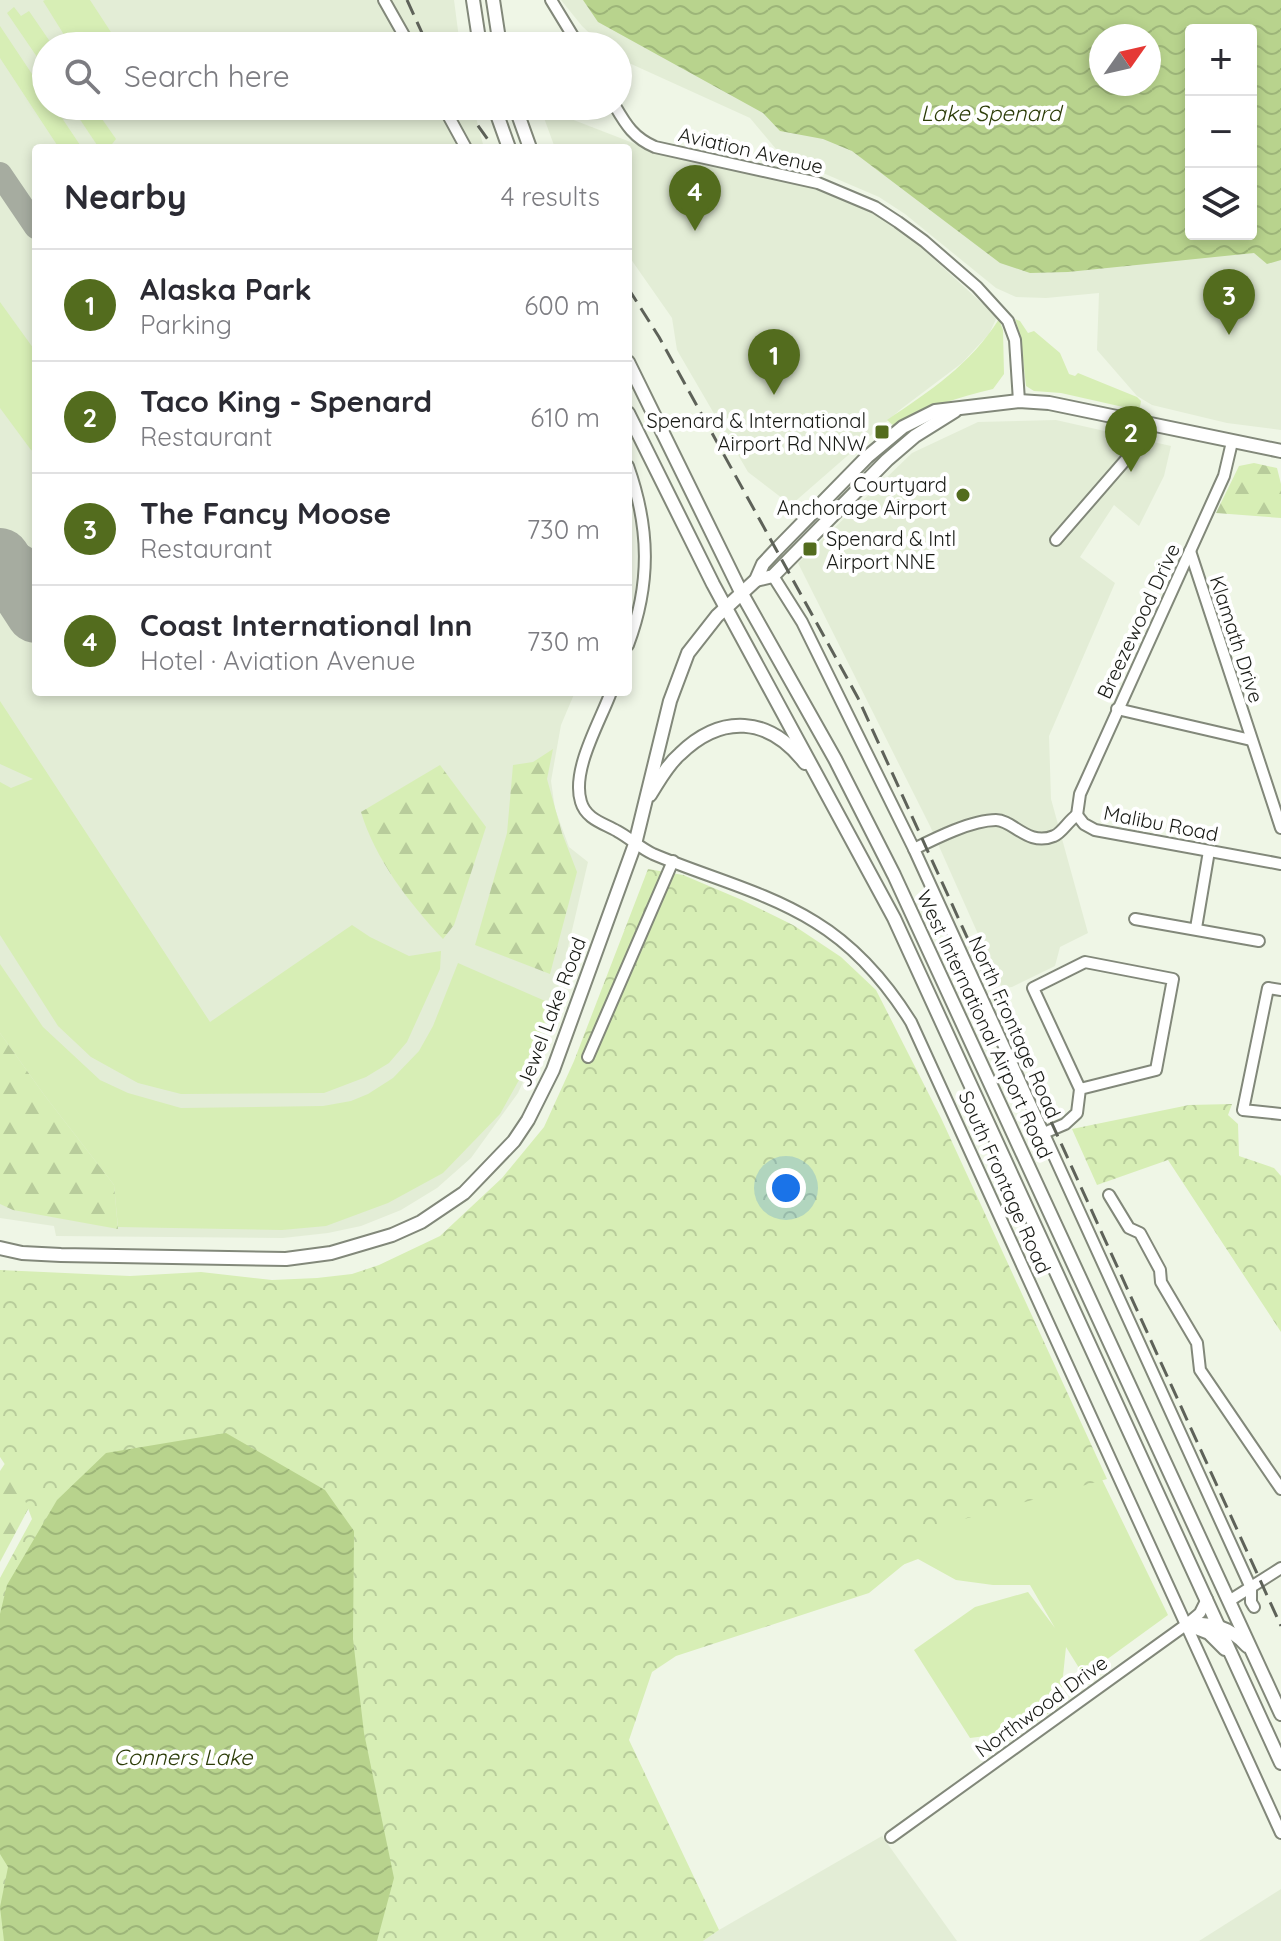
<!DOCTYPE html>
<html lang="en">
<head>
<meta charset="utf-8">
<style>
  body { margin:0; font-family:Quicksand,sans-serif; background:#f7f7f7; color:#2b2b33 }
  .controls { position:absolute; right:24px; top:24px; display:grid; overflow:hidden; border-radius:8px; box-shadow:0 4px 12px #0003 }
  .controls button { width:72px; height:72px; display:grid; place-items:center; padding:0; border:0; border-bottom:2px solid #e1e1e2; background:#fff; color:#2b2b33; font:40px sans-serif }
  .compass { position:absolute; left:1089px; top:24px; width:72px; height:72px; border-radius:50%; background:#fff; box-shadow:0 4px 12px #0003; rotate:56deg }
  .you { position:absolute; left:786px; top:1188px; width:28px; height:28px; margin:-20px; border:6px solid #fff; border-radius:50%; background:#1a73e8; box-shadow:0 0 0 12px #1a73e833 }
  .badge { display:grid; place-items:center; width:52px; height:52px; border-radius:50%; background:#536c1e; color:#fff; font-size:26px; font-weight:700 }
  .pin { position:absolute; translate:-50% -66px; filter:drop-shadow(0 2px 4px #0008) }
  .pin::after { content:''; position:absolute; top:42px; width:28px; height:24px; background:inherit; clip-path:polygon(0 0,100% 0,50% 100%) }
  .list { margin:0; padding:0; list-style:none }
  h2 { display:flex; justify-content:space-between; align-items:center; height:104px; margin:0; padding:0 32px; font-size:34px }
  h2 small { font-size:26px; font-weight:400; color:#7c7c81 }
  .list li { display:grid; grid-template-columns:52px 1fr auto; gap:24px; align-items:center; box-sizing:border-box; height:112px; padding:0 32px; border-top:2px solid #e1e1e2 }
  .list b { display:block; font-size:30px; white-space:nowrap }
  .list p { margin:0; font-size:26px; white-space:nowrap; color:#7c7c81 }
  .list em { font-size:26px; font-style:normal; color:#7c7c81 }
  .icon { flex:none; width:44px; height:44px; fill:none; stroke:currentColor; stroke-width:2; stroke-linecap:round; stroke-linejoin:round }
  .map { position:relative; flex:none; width:1281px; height:1941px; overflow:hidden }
  .search { position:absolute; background:#fff; box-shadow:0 4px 12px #0003; left:32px; top:32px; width:600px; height:88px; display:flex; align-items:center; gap:20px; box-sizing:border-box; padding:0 28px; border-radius:44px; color:#7c7c81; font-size:30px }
  .panel { position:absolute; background:#fff; box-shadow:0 4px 12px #0003; left:32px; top:144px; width:600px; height:552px; border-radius:8px }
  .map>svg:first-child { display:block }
  .built { fill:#e3edd6; fill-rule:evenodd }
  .green { fill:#d7eeb5 }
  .forest { fill:url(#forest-firs) }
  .park { fill:url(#park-crowns) }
  .water { fill:url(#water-waves); fill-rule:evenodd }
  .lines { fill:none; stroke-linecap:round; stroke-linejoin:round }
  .taxiway { stroke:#a6aca0; stroke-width:24 }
  .runway { stroke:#a6aca0; stroke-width:60 }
  .minor-casing { stroke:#82887a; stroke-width:14 }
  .major-casing { stroke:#82887a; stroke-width:16 }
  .minor { stroke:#fff; stroke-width:10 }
  .major { stroke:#fff; stroke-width:12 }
  .rail { stroke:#5e6259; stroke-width:3; stroke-dasharray:16 8; stroke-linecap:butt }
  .poi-dot { fill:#536c1e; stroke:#fff; stroke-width:3 }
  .labels { text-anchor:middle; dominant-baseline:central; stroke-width:8; stroke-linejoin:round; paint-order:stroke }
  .street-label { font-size:20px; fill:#181a15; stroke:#fff }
  .poi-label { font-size:20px; fill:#181a15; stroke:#fff; text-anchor:end }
  .water-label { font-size:22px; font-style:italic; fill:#2c3c08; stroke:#fff }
</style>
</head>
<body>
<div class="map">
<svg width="1281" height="1941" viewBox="0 0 1281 1941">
  <defs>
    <pattern id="forest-firs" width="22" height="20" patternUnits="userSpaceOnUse" patternTransform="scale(2)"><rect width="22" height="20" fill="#d7eeb5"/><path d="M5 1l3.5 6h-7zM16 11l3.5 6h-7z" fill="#b8cc9b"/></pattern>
    <pattern id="park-crowns" width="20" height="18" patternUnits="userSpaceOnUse" patternTransform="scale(2)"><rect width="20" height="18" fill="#d7eeb5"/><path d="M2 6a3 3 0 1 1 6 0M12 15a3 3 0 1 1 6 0" fill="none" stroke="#b8cc9b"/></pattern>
    <pattern id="water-waves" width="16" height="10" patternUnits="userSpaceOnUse" patternTransform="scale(2)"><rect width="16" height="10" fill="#b8d38d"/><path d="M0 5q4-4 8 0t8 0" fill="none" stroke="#9db579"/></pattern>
  </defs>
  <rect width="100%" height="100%" fill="#eff6e6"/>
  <g class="built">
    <path d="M0 0H454L460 46H46V106H473L484 148H36V692H575L561 725 551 781 555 809 569 847 588 862 551 1020 518 1093 471 1158 437 1188 401 1210 361 1226 328 1233 283 1238 56 1236 54 1226 0 1218Z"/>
    <path d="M561 0H1281V430L1227 423 1152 405 1137 396 1097 350 1099 293 1046 298 1016 297 996 288 905 214 879 197 781 155 750 118 618 58V46H603L582 26ZM1191 30H1251V234H1191ZM1101 36H1149V84H1101Z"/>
    <path d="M540 107 646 148 803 183 860 204 913 240 997 317 989 334 962 363 901 409 791 505 748 472 677 350 672 318 628 255V148H555Z"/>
    <path d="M1056 420 1171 446 1164 476 1139 526 1114 505 1080 557 1115 583 1049 736 1051 799 1088 933 1060 947 1055 966 1012 987 1002 988 930 826 798 563 912 453 978 422Z"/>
    <path d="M882 1836 957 1941H703L719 1930Z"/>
    <path d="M1281 1889V1941H1199Z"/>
  </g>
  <g class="green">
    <path d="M45 0H90L120 46H71L43 1Z"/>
    <path d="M14 7 21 16 29 11 53 46H46V70L7 13Z"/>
    <path d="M0 26 46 95V106H54L82 148H59L0 58Z"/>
    <path d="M71 106H93L116 139 109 148H99Z"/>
    <path d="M0 302 36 352V452L31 450 0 408Z"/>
    <path d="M999 319 1003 330 1004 374 993 389C957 397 927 408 894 426L887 420C930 391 971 364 999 319Z"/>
    <path d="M1015 319 1020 321 1028 333 1034 331 1060 353 1069 374 1075 376 1078 373 1137 397 1141 401 1140 407 1132 409 1061 393 1034 391 1026 386 1020 334Z"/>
    <path d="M0 701 210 1022 352 925 370 937 409 956 441 951 440 969 407 1042 389 1063 366 1077 324 1093 181 1094 138 1083 91 1057 58 1026 0 935V782L11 788 33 779 0 764Z"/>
    <path d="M458 963 552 1004 528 1064 500 1114 443 1173 388 1203 326 1226 282 1230 118 1227 114 1185 45 1096 0 1033V964L43 1027 100 1080 128 1093 181 1108 323 1106 351 1101 368 1094 393 1078 419 1051 433 1026Z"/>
    <path d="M1072 1418 1168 1615 1084 1676 1066 1647 1060 1705 1023 1731 970 1738 914 1650 975 1607 1028 1592 1055 1628 1030 1585H993L956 1580 918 1559 847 1586Z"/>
  </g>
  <g class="forest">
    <path d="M1254 463 1277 468 1281 484V518L1216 513 1239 466Z"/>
    <path d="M553 749 547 779 562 833 577 872 550 974 475 945 507 833 513 765 533 762Z"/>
    <path d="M440 765 486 827 454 925 443 939C409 903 375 859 361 812Z"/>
    <path d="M0 1033 45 1096 114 1185 118 1229 13 1210 0 1204Z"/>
    <path d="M10 1456 33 1500 0 1562V1471Z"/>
  </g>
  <g class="park">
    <path d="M648 869 683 875 742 900 793 925 841 957 876 990 941 1118 1107 1479 957 1521 869 1593 676 1656 652 1672 629 1740 719 1930 703 1941H0V1578L32 1519 20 1487 0 1457V1270L130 1276 201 1272 272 1280 317 1278 352 1274 379 1265 440 1236 502 1178 544 1127 574 1061Z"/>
    <path d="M1232 1104 1228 1115 1238 1124 1239 1156 1274 1168 1281 1176V1332L1168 1160 1097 1185 1072 1129 1189 1105Z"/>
  </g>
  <g class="water">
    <path d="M583 0H1281V260L1267 264 1254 253 1068 272 1030 273 1000 263 852 151 823 139 780 131 763 113 598 22ZM1191 30H1251V234H1191ZM1101 36H1149V84H1101Z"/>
    <path d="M226 1433 325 1490 354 1531 353 1639 364 1733 394 1878 377 1941H4L0 1907 8 1867 0 1854V1614L7 1585 57 1500 106 1453Z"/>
  </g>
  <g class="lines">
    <g class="taxiway">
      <path d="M0 174 36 227"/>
      <path d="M0 544 36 564"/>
    </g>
    <path class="runway" d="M0 558 36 613"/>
    <g class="minor-casing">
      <g id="minor">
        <path d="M384 0 410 46"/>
        <path d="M551 0 579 46"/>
        <path d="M443 106 466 148"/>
        <path d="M615 106C626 125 634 138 655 147L818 183 875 207 898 222 924 241 977 287 1008 321 1015 340 1019 401"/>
        <path d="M628 466C650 528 651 584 628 645"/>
        <path d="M1056 540 1135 449 1143 423"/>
        <path d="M1190 551 1281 828"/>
        <path d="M773 576 802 622 914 849 1251 1588V1602L1254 1607"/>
        <path d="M611 692C600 722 571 770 581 802 586 819 603 823 617 831 630 838 640 848 653 854 707 877 765 891 815 922 856 947 886 982 911 1022L1281 1833"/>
        <path d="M1117 709 1251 740"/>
        <path d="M1077 815 1080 794 1224 476 1232 442"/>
        <path d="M1077 815 1084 824 1095 830 1281 864"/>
        <path d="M914 849C936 838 972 820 996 820 1013 820 1028 847 1054 836 1062 833 1068 821 1077 815"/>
        <path d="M1135 919 1259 941"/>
        <path d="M1196 928 1209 851"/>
        <path d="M1281 990 1268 988 1243 1110 1281 1114"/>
        <path d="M588 1057 673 861"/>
        <path d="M1044 1133 1065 1124 1077 1113 1080 1089 1033 988 1085 962 1173 979 1156 1070 1080 1089"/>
        <path d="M1109 1195 1129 1228 1140 1233 1160 1270 1161 1282 1197 1343 1200 1370 1281 1489"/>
        <path d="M1229 1601 1281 1568"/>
        <path d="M891 1837 1187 1624 1200 1613 1207 1599"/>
      </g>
    </g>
    <g class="major-casing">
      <g id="major">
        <path d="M473 0 480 46"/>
        <path d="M493 0 500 46"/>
        <path d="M494 106 509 148"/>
        <path d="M515 106 530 148"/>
        <path d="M628 362 742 594 835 759 894 875 1281 1714"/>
        <path d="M628 413 713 584 894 918 1281 1763"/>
        <path d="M756 580 773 576 887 460 915 436 955 411"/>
        <path d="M650 795C659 781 667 765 680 754 721 714 769 716 805 763"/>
        <path d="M0 1248 22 1253 61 1255 286 1259 331 1253 392 1235 421 1222 464 1193 514 1141 528 1120 553 1070 635 844 670 701 688 653 717 616 756 580 763 564 777 549 867 457 903 427 935 411 1019 401 1049 403 1281 451"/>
        <path d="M1187 1624C1212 1623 1229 1626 1247 1646"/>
        <path d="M1191 1626 1209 1633 1225 1649"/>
      </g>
    </g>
    <use href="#minor" class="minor"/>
    <use href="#major" class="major"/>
    <g class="rail">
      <path d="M407 0 428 46"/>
      <path d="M464 106 494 148"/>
      <path d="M628 288 659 337 858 698 1281 1626"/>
    </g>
  </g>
  <g class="poi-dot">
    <rect x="874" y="424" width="16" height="16" rx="4"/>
    <circle cx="963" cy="495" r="8"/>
    <rect x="802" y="541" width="16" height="16" rx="4"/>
  </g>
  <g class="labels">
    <g class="street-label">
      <text transform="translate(751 150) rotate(13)">Aviation Avenue</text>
      <text transform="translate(1138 621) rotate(-65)">Breezewood Drive</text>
      <text transform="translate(1237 639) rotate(72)">Klamath Drive</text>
      <text transform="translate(1161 823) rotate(11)">Malibu Road</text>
      <text transform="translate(551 1012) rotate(-69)">Jewel Lake Road</text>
      <text transform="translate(985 1024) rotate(65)">West International Airport Road</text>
      <text transform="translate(1015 1027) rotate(66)">North Frontage Road</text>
      <text transform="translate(1005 1182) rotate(66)">South Frontage Road</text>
      <text transform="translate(1041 1706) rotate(-36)">Northwood Drive</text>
    </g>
    <g class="poi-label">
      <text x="866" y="420">Spenard &amp; International<tspan x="866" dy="23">Airport Rd NNW</tspan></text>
      <text x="947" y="484">Courtyard<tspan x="947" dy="23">Anchorage Airport</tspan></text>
      <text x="826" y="538" text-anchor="start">Spenard &amp; Intl<tspan x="826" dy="23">Airport NNE</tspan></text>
    </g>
    <g class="water-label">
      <text x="991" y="113">Lake Spenard</text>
      <text x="183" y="1757">Conners Lake</text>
    </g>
  </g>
</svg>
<div class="controls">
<button>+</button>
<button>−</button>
<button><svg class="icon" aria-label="layers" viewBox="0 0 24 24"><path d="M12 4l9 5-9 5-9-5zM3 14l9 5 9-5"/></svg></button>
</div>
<svg class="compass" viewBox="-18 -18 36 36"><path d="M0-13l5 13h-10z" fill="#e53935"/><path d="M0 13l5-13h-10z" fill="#7c7c81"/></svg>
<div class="you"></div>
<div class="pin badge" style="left:774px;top:395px">1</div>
<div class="pin badge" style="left:1131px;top:472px">2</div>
<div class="pin badge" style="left:1229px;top:335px">3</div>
<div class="pin badge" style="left:695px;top:231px">4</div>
<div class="search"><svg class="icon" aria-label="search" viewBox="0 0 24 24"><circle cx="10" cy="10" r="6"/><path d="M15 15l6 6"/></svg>Search here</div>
<section class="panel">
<h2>Nearby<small>4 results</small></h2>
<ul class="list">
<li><span class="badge">1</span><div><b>Alaska Park</b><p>Parking</p></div><em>600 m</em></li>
<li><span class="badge">2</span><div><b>Taco King - Spenard</b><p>Restaurant</p></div><em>610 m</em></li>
<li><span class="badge">3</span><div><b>The Fancy Moose</b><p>Restaurant</p></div><em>730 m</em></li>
<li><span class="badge">4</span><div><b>Coast International Inn</b><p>Hotel · Aviation Avenue</p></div><em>730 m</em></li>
</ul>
</section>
</div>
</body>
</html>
